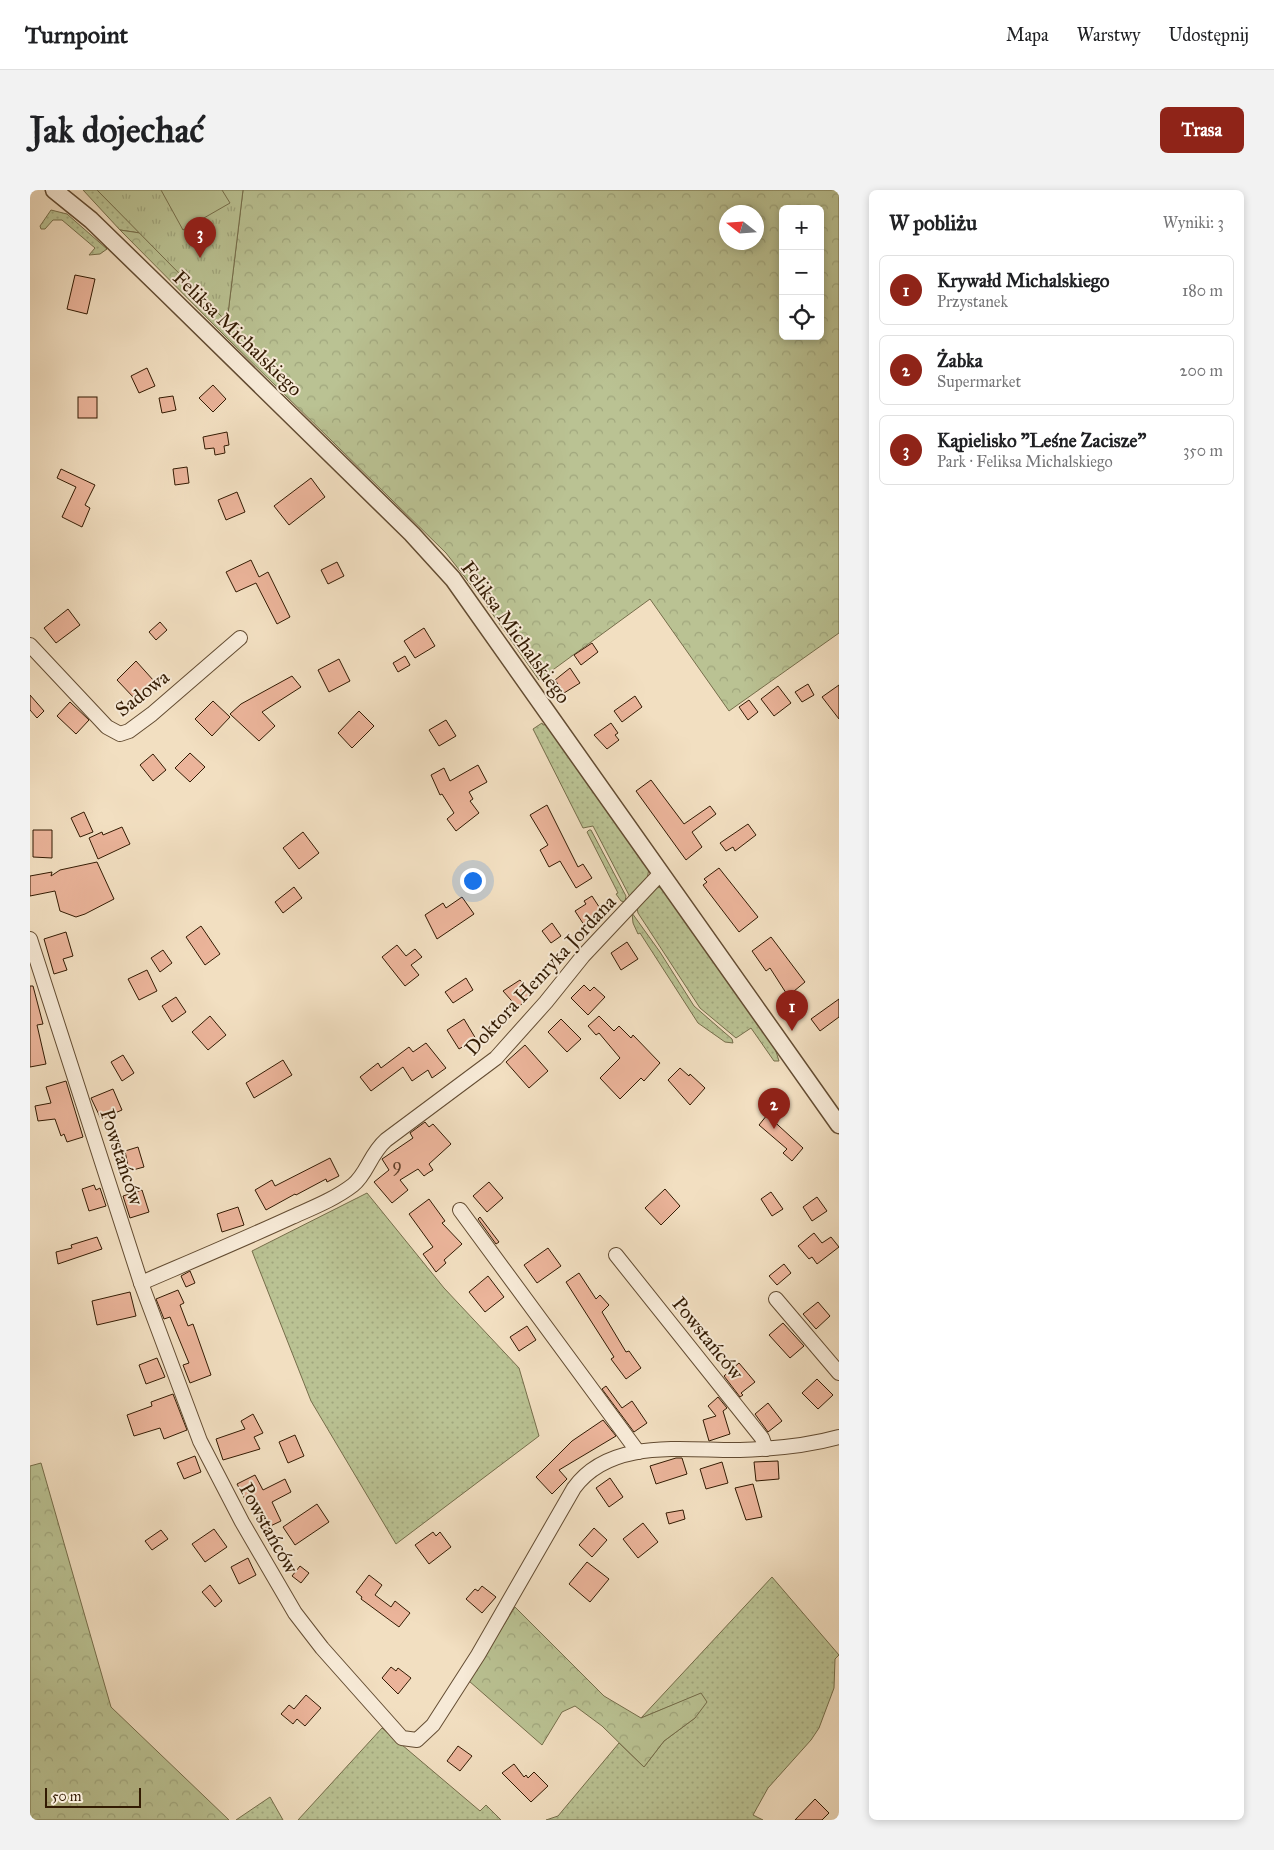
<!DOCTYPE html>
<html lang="pl">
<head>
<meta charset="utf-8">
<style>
  body { margin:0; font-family:"IM FELL Great Primer",serif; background:#f2f2f2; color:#202124 }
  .controls { position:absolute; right:15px; top:15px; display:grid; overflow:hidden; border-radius:8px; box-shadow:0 2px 8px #0003 }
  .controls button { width:45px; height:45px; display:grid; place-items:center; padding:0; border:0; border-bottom:1px solid #e0e0e0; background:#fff; color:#202124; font:25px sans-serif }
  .compass { position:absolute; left:689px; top:15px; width:45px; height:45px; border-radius:50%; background:#fff; box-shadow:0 2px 8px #0003; rotate:287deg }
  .scale { position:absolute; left:15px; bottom:12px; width:96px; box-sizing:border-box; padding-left:5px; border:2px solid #331b03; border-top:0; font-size:14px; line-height:18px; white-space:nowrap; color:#331b03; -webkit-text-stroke:4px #f7ead7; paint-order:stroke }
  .you { position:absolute; left:442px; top:690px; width:18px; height:18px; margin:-12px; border:4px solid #fff; border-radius:50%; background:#1a73e8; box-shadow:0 0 0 8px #1a73e833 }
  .badge { display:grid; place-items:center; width:32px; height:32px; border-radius:50%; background:#8f2418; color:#fff; font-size:16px; font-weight:700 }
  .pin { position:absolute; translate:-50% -41px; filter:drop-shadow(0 1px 2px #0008) }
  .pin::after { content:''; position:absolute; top:26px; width:18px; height:15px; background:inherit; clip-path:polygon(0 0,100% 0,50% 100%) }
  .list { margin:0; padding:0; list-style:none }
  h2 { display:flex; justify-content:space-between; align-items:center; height:65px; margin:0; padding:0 20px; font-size:21px }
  h2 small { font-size:16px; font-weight:400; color:#757577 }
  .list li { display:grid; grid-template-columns:32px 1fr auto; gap:15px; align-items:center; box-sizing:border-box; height:70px; margin:0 10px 10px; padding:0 10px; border:1px solid #e0e0e0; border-radius:8px }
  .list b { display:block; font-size:19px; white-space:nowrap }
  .list p { margin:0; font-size:16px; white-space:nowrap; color:#757577 }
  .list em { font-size:16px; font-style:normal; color:#757577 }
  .icon { flex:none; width:28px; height:28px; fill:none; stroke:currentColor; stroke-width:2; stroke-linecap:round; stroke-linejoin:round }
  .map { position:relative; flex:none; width:809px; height:1630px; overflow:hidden; border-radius:8px }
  header { display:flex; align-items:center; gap:30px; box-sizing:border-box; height:70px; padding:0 25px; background:#fff; border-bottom:1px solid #e0e0e0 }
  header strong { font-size:24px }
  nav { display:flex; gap:28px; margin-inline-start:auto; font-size:18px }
  .intro { display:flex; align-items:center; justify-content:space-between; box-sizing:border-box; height:120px; padding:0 30px }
  h1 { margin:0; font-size:35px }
  .button { padding:12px 22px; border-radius:8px; background:#8f2418; color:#fff; font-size:18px; font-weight:700 }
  main { display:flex; gap:30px; padding:0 30px }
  aside { flex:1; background:#fff; border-radius:8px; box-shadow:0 2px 8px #0003 }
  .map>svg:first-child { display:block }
  .grass { fill:url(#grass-dots); stroke:#766e4b }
  .forest { fill:url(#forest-crowns); stroke:#766e4b; fill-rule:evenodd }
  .park { fill:url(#park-tufts); stroke:#766e4b }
  .garden { fill:#bac293; stroke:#766e4b }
  .building { fill:#ebb49a; stroke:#331b03 }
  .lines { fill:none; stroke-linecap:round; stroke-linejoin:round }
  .minor-casing { stroke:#634c32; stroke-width:16 }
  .tertiary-casing { stroke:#634c32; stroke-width:19 }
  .minor { stroke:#f7ead7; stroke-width:14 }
  .tertiary { stroke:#f7ead7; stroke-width:16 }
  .labels { text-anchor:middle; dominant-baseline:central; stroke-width:4; stroke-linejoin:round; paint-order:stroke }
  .number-label { font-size:18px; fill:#614129 }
  .street-label { font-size:20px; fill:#331b03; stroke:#f7ead7 }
</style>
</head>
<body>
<header>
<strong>Turnpoint</strong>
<nav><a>Mapa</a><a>Warstwy</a><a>Udostępnij</a></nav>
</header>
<div class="intro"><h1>Jak dojechać</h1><a class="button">Trasa</a></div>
<main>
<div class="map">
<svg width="809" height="1630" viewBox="0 0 809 1630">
  <defs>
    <pattern id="grass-dots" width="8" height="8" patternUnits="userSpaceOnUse" patternTransform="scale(1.25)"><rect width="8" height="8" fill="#bac293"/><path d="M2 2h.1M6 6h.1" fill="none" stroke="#a0a67d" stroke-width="1.8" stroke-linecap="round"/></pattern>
    <pattern id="forest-crowns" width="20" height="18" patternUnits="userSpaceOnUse" patternTransform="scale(1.25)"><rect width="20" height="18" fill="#bac293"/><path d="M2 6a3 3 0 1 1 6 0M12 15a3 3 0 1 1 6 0" fill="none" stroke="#a0a67d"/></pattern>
    <pattern id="park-tufts" width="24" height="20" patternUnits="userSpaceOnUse" patternTransform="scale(1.25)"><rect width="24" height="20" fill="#bac293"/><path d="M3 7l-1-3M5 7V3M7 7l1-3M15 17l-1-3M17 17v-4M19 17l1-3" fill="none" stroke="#a0a67d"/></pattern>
  </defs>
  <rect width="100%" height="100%" fill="#f2dfc1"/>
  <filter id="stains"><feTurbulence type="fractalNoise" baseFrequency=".004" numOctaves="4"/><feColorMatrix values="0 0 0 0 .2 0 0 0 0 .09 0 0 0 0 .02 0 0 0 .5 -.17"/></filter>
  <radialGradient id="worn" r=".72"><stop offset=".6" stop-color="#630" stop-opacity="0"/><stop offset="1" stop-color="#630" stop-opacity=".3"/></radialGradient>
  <g class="grass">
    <path d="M53 0H67L110 43 90 40Z"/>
    <path d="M21 20 37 24 77 59 70 64 59 65 65 58 32 30H23L15 39H11L10 36Z"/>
    <path d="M512 533 513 535 518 534 619 678 617 690 600 707 563 636 553 638 503 539Z"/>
    <path d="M559 640H561L596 706 595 712 591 711 586 704 588 703 557 642Z"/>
    <path d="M626 697 632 698 744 855 749 871H744L721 838 706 848 670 818 608 723 607 718Z"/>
    <path d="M602 723 630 762 664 816 702 849 703 853 695 852 668 833 610 743 608 744 603 733Z"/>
    <path d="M337 1003 414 1098 489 1178 509 1246 366 1354 281 1211 222 1061Z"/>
    <path d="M742 1387 809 1465 805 1469 804 1498 789 1538 781 1550 738 1598 723 1625 733 1630H516L528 1626 589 1553 614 1577 634 1551 665 1528 670 1504 611 1528Z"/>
    <path d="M352 1538 450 1621 456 1615 471 1630H268Z"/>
    <path d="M240 1607 253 1630H206Z"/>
  </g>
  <g class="forest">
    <path d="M213 0H809V443L699 521 620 409 509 490 452 409 416 363 196 147 90 40 110 43 197 132ZM753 19H790V146H753ZM696 22H726V52H696Z"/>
    <path d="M11 1273 81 1517 199 1630H0V1276Z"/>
    <path d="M485 1417 574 1506 611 1528 671 1503 677 1512 665 1528 634 1551 614 1577 572 1536 545 1516 532 1522 512 1555 439 1491Z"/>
  </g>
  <path class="park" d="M67 0H213L197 132Z"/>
  <path class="garden" d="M131 0H192L200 13 153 40Z"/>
  <g class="building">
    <path d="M45 85 65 89 57 124 37 119Z"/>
    <path d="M117 178 125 196 109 203 101 186Z"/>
    <path d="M183 195 196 209 183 222 169 208Z"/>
    <path d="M143 206 146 220 132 223 129 208Z"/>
    <rect x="48" y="207" width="19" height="21"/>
    <path d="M197 242 199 255 194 256 195 263 185 265 184 258 175 259 173 247Z"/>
    <path d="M157 277 159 293 145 295 143 279Z"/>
    <path d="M31 279 65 295 55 315 60 318 52 337 32 327 46 297 27 288Z"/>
    <path d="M281 288 295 307 259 335 244 316Z"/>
    <path d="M207 302 215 322 196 330 188 310Z"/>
    <path d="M221 370 229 387 238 382 260 427 247 434 226 393 206 402 196 382Z"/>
    <path d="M307 372 314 386 298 394 291 380Z"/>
    <path d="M38 419 50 435 26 453 14 438Z"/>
    <path d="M130 432 137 440 126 450 119 442Z"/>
    <path d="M394 438 405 456 385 468 374 451Z"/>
    <path d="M562 453 568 462 551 475 544 465Z"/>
    <path d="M375 466 380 475 368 482 363 473Z"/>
    <path d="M309 469 320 491 299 502 288 480Z"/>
    <path d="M106 471 124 491 105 509 87 490Z"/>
    <path d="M540 478 550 493 534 503 525 490Z"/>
    <path d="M262 486 271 497 232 522 245 536 229 551 200 524 211 514Z"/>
    <path d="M778 494 784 505 772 512 765 502Z"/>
    <path d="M809 495V529L792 507Z"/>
    <path d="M748 496 761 513 744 526 731 509Z"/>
    <path d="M0 505 14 521 7 528 0 520Z"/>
    <path d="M605 506 612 517 592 532 584 521Z"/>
    <path d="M719 510 728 522 718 530 709 517Z"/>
    <path d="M183 511 200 527 182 546 165 529Z"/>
    <path d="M40 512 59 530 46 544 27 526Z"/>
    <path d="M329 521 344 536 322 558 308 543Z"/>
    <path d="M416 530 426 546 409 556 399 540Z"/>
    <path d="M581 533 588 543 585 545 589 550 577 559 564 545Z"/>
    <path d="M160 563 175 577 160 592 145 578Z"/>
    <path d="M123 564 136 580 123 591 110 575Z"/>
    <path d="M448 575 457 592 439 602 443 609 440 611 449 623 426 641 417 629 424 623 412 604 410 605 401 585 414 578 420 591Z"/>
    <path d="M621 590 654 634 680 616 686 624 662 642 672 657 656 670 606 601Z"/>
    <path d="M517 615 548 677 553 674 562 688 546 698 530 671 519 677 510 660 518 655 500 625Z"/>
    <path d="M54 622 63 642 50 647 41 628Z"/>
    <path d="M718 634 726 645 705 661 703 657 696 661 690 653Z"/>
    <path d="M92 637 100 654 68 669 59 648 72 642 73 645Z"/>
    <path d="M3 640H22V668L3 667Z"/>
    <path d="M273 642 289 663 269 679 253 658Z"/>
    <path d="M67 672 84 709 55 724 46 727 30 721 25 701 0 706V686L22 682 21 686 30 680Z"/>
    <path d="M689 678 728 727 709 742 673 695 677 692 674 689Z"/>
    <path d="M264 697 272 708 253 723 245 712Z"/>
    <path d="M562 706 575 726 556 738 545 721 556 714 554 711Z"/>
    <path d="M432 707 444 724 407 749 395 725 413 713 416 718Z"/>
    <path d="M522 733 531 746 521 753 512 741Z"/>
    <path d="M171 736 190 764 175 775 156 747Z"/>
    <path d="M36 742 43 766 33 769 37 780 24 784 14 749Z"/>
    <path d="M741 747 775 792 758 806 740 778 736 781 722 761Z"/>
    <path d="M597 752 608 769 591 780 581 763Z"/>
    <path d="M367 755 376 766 385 759 392 767 381 775 389 785 375 796 352 767Z"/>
    <path d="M133 760 142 773 130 782 121 768Z"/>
    <path d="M117 780 127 801 109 810 98 789Z"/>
    <path d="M436 788 443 800 423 813 415 802Z"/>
    <path d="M490 790 502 803 488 818 473 801Z"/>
    <path d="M554 795 560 801 564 797 575 807 558 825 541 808Z"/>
    <path d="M0 796H3L13 834 7 835 16 874 0 877Z"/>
    <path d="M146 807 156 822 142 832 132 816Z"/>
    <path d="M809 809V827L790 841 781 829Z"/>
    <path d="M180 826 196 845 178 860 162 842Z"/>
    <path d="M569 826 584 841 589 836 601 848 603 845 630 873 614 891 611 888 590 909 570 888 590 868 569 843 566 845 558 836Z"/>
    <path d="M434 829 446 849 429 859 417 840Z"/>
    <path d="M531 829 551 849 537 862 518 842Z"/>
    <path d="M396 853 416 878 402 888 398 880 382 891 373 877 341 901 330 887 348 873 351 878 379 857 383 862Z"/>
    <path d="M495 855 518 881 499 898 476 872Z"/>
    <path d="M93 865 104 883 92 891 81 872Z"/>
    <path d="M253 870 262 885 224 908 216 893Z"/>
    <path d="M650 878 659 886 660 884 675 898 660 915 638 890Z"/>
    <path d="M36 891 53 947 37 952 34 944 31 946 25 929 8 931 5 916 21 913 16 897Z"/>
    <path d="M83 899 92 920 71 929 61 908Z"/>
    <path d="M737 925 773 958 762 971 753 963 757 959 729 935Z"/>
    <path d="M395 932 399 937 403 934 421 954 399 974 403 980 398 983 394 986 388 979 370 990 378 1000 362 1013 344 992 359 980 352 969 383 948 380 943Z"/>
    <path d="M108 957 114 977 99 981 95 961Z"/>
    <path d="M300 968 309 986 297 992 296 989 266 1005 265 1004 236 1020 225 1000 242 990 245 996Z"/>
    <path d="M459 992 473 1008 457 1022 443 1006Z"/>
    <path d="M64 995 66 1000 70 998 76 1016 59 1021 52 999Z"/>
    <path d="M635 999 650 1016 631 1035 615 1018Z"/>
    <path d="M112 1000 119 1022 100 1028 93 1006Z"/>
    <path d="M741 1002 753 1019 742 1026 731 1009Z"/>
    <path d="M787 1007 797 1021 782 1031 773 1017Z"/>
    <path d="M399 1009 415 1031 412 1033 432 1054 414 1070 416 1073 406 1082 393 1064 403 1057 379 1024Z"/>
    <path d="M208 1017 214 1035 192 1042 187 1024Z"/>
    <path d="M450 1027 469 1052 466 1054 448 1029Z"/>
    <path d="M784 1043 792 1053 801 1047 809 1057 787 1074 782 1067 779 1069 768 1056Z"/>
    <path d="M67 1047 72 1059 28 1074 26 1062 42 1058 41 1055Z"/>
    <path d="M518 1058 531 1076 507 1093 494 1075Z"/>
    <path d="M754 1074 761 1083 747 1095 739 1086Z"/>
    <path d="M160 1081 165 1093 156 1097 151 1086Z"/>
    <path d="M549 1083 566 1109 570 1105 579 1115 572 1122 596 1162 599 1161 611 1178 596 1189 581 1169 584 1167 536 1092Z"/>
    <path d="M458 1086 474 1107 455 1122 439 1102Z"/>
    <path d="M148 1100 154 1113 150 1115 158 1136 163 1134 181 1185 160 1193 153 1175 159 1173 140 1127 134 1129 126 1109Z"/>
    <path d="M100 1102 106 1126 67 1135 62 1111Z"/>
    <path d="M788 1112 800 1126 786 1139 773 1124Z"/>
    <path d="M753 1133 774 1156 760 1168 739 1145Z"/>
    <path d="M497 1136 506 1150 489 1161 480 1147Z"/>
    <path d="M127 1168 135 1187 116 1194 109 1175Z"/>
    <path d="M709 1173 725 1192 711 1203 713 1205 710 1207 694 1186Z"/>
    <path d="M787 1189 803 1205 788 1219 772 1203Z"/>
    <path d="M576 1196 592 1218 602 1211 617 1233 604 1242 572 1199Z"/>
    <path d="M143 1204 157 1240 134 1249 130 1238 104 1246 97 1225 122 1216 121 1212Z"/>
    <path d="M688 1207 697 1218 693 1221 700 1244 679 1251 673 1230 686 1226 678 1216Z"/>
    <path d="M738 1213 752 1231 738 1242 725 1224Z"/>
    <path d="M223 1224 233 1243 224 1247 230 1259 193 1270 186 1249 215 1239 211 1231Z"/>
    <path d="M573 1230 586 1246 529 1280 537 1289 522 1304 506 1287 542 1251Z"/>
    <path d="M265 1245 274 1266 258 1273 249 1252Z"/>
    <path d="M165 1266 171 1282 154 1289 147 1273Z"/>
    <path d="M646 1268H652L657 1284 626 1294 620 1276Z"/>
    <path d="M748 1271 749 1289 726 1291 724 1272Z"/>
    <path d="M692 1272 698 1293 676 1299 670 1279Z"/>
    <path d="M225 1285 233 1300 255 1289 261 1302 242 1312 251 1331 234 1339 221 1311 217 1313 207 1294Z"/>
    <path d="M580 1288 593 1307 579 1317 566 1298Z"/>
    <path d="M723 1294 732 1327 716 1330 705 1298Z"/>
    <path d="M287 1314 299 1332 265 1355 253 1337Z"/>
    <path d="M653 1320 655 1329 639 1334 636 1323Z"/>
    <path d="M613 1333 628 1352 608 1368 593 1349Z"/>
    <path d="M564 1338 577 1350 562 1367 549 1355Z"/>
    <path d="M184 1339 197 1357 175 1372 162 1354Z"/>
    <path d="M131 1340 138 1349 122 1360 115 1351Z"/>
    <path d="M403 1342 406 1346 410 1342 421 1357 399 1374 385 1355Z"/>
    <path d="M218 1368 226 1385 209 1394 201 1377Z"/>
    <path d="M557 1372 579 1389 560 1412 539 1394Z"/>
    <path d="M270 1376 279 1383 271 1393 262 1386Z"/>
    <path d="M339 1385 352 1395 345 1405 361 1417 365 1411 380 1423 369 1437 331 1409 332 1407 326 1402Z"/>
    <path d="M180 1395 192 1411 185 1417 172 1402Z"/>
    <path d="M452 1396 466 1407 452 1423 436 1409 445 1399 448 1401Z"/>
    <path d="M361 1477 366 1481 368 1478 381 1488 368 1504 352 1488Z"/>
    <path d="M276 1505 291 1518 275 1536 267 1529 263 1534 251 1524 259 1515 264 1519Z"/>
    <path d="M428 1556 442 1566 430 1581 417 1571Z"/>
    <path d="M484 1574 494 1587 496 1585 498 1588 504 1582 518 1596 501 1612 472 1583Z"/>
    <path d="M785 1609 799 1623 792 1630H765Z"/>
  </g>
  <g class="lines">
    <g class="minor-casing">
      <g id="minor">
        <path d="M0 455 77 537 90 544 99 541 122 524 210 448"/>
        <path d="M0 749 111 1093 170 1251 212 1332 265 1423 292 1458 372 1548 387 1550 403 1535 448 1465 544 1298C581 1247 656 1261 710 1260 743 1259 777 1256 809 1247"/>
        <path d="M430 1020 608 1262"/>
        <path d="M586 1065 732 1248 736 1259"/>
        <path d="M111 1093C162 1071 212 1050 262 1027 282 1018 305 1009 323 995 337 984 340 964 356 950L466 868 516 812 553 766 631 683"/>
        <path d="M746 1109 809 1183"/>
      </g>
    </g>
    <g class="tertiary-casing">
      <path id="tertiary" d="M24 0 61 30 134 101 382 344 423 389 809 935"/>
    </g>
    <use href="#minor" class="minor"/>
    <use href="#tertiary" class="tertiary"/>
  </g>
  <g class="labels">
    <g class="number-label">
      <text x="367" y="975">9</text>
    </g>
    <g class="street-label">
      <text transform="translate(208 143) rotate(44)">Feliksa Michalskiego</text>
      <text transform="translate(486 442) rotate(54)">Feliksa Michalskiego</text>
      <text transform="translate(112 503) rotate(-38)">Sadowa</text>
      <text transform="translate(510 785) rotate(-47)">Doktora Henryka Jordana</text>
      <text transform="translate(92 967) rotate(72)">Powstańców</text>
      <text transform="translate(678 1148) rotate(51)">Powstańców</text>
      <text transform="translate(239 1338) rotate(61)">Powstańców</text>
    </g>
  </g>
  <rect width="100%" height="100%" filter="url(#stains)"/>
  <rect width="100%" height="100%" fill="url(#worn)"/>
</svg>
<div class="controls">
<button>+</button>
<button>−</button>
<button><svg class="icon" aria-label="locate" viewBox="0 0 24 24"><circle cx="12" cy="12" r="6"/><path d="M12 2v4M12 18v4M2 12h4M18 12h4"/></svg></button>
</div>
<svg class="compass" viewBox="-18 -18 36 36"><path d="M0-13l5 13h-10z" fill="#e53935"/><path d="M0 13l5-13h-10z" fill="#757577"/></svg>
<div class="scale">50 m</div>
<div class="you"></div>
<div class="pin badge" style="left:762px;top:841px">1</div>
<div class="pin badge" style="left:744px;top:939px">2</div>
<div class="pin badge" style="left:170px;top:68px">3</div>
</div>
<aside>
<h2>W pobliżu<small>Wyniki: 3</small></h2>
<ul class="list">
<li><span class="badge">1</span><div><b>Krywałd Michalskiego</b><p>Przystanek</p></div><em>180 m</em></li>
<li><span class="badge">2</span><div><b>Żabka</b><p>Supermarket</p></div><em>200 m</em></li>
<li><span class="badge">3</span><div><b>Kąpielisko &quot;Leśne Zacisze&quot;</b><p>Park · Feliksa Michalskiego</p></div><em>350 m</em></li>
</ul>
</aside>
</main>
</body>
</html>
